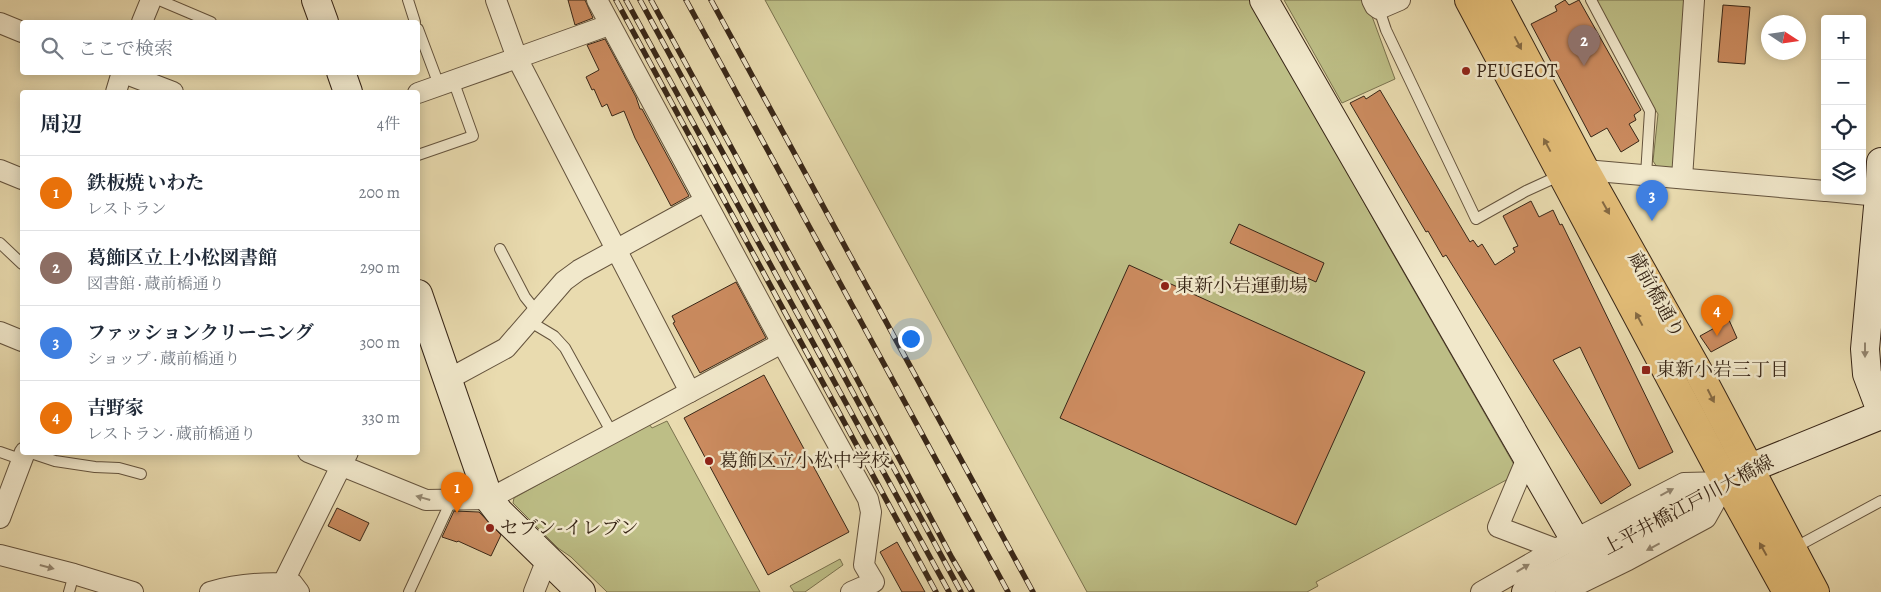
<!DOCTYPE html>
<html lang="ja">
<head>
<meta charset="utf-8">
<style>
  body { margin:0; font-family:Alegreya,"Noto Serif JP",serif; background:#f6f6f7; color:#1f2937 }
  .controls { position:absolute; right:15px; top:15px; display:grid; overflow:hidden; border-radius:5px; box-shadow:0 2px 12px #0003 }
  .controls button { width:45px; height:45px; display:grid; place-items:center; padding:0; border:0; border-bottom:1px solid #e0e1e3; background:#fff; color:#1f2937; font:25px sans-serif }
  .compass { position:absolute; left:1761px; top:15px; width:45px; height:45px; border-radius:50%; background:#fff; box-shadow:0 2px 12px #0003; rotate:102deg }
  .you { position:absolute; left:910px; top:338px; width:18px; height:18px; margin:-12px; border:4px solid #fff; border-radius:50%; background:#1a73e8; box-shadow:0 0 0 8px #1a73e833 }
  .badge { display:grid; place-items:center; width:32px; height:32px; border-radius:50%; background:#d93025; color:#fff; font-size:16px; font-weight:700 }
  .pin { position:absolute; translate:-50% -41px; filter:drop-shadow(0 1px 2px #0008) }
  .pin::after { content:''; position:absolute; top:26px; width:18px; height:15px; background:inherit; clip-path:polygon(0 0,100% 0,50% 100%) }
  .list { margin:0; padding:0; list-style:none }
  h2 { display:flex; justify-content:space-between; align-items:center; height:65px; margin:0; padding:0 20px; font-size:21px }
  h2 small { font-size:16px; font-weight:400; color:#747a83 }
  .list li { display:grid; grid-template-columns:32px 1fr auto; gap:15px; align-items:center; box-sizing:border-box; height:75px; padding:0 20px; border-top:1px solid #e0e1e3 }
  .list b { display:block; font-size:19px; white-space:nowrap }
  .list p { margin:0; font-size:16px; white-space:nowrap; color:#747a83 }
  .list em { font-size:16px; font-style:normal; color:#747a83 }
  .icon { flex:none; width:28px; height:28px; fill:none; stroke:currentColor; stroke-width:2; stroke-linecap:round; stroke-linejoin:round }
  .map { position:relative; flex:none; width:1881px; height:592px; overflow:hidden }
  .search { position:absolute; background:#fff; box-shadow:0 2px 12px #0003; left:20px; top:20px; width:400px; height:55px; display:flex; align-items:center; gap:12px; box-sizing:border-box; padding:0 18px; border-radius:5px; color:#747a83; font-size:19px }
  .panel { position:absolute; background:#fff; box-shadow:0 2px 12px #0003; left:20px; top:90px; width:400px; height:365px; border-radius:5px }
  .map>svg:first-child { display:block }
  .green { fill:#bdbe86; stroke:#7a724e }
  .building { fill:#cb8b5f; stroke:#382617 }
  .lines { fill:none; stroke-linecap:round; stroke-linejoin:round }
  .lane-casing { stroke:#64533d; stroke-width:12 }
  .street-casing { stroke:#64533d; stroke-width:22 }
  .secondary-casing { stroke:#382617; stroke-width:30 }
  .primary-casing { stroke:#382617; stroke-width:30 }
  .lane { stroke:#f1e8cb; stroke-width:10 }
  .street { stroke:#f1e8cb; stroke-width:20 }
  .secondary { stroke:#f1e8cb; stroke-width:28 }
  .primary { stroke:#e4be78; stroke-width:28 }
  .rail-casing { stroke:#382617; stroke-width:5.5 }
  .rail { stroke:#f1e8cb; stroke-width:4; stroke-dasharray:11; stroke-linecap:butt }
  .oneway { fill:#856a43 }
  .oneway2 { fill:#948771 }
  .poi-dot { fill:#8f2418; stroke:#f1e8cb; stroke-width:2 }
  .labels { text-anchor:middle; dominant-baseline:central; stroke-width:5; stroke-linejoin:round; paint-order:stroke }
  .poi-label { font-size:19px; fill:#382617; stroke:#f1e8cb; text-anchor:start }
  .street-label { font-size:19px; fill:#382617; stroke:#f1e8cb }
</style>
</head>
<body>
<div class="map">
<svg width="1881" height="592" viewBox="0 0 1881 592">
  <rect width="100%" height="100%" fill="#e9dbaf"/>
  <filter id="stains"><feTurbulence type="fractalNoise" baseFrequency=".004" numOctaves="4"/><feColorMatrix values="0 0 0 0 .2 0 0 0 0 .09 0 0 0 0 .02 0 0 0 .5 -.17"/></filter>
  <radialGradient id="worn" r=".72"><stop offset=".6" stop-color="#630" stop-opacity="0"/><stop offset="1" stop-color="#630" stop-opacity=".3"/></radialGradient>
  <g class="green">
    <path d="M765 0H1252L1381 233 1516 468 1510 478 1316 582 1318 586 1307 592H1087Z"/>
    <path d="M1284 0H1366L1395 79 1342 103Z"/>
    <path d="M1587 0H1692L1677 164 1669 171 1659 170 1653 161 1658 114Z"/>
    <path d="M667 421 760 592H607L571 557 558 548 513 503 514 498 649 424 652 428Z"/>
    <path d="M840 559 843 565 805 592H794L790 586Z"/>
  </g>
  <g class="building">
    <path d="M568 0H585L593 18 575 25Z"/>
    <path d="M1565 0 1569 5 1579 0 1641 110 1634 115 1636 120 1629 124 1639 141 1621 152 1607 128 1591 137 1531 24 1557 11 1555 6Z"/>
    <path d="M1723 5 1750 7 1745 64 1718 62Z"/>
    <path d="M605 39 636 97 640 109H642L689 196 671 206 635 138 624 111 612 116 607 104 602 107 594 89 592 90 586 77 599 70 587 45Z"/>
    <path d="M1380 90 1470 242 1473 240 1478 247 1482 244 1495 265 1515 252 1513 248 1518 246 1503 216 1531 201 1539 217 1553 210 1560 225 1562 224 1673 452 1639 469 1580 347 1553 360 1631 485 1601 504 1446 255 1443 257 1428 231 1426 232 1350 103 1364 96 1366 99Z"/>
    <path d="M1239 224 1324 263 1316 282 1230 243Z"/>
    <path d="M1129 265 1365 372 1296 525 1060 418Z"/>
    <path d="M736 282 766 338 700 373 673 323 675 322 672 316Z"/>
    <path d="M1729 320 1737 338 1711 352 1700 336Z"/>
    <path d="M764 375 849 532 768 575 684 418Z"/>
    <path d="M337 508 369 523 360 541 328 526Z"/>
    <path d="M454 511 479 512 501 535 491 556 458 541 457 542 442 537Z"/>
    <path d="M897 542 925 592H902L880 552Z"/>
  </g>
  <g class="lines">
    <g class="lane-casing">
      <g id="lane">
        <path d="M159 0 211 22"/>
        <path d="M408 0 415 22"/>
        <path d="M1591 0 1650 111 1646 175"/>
        <path d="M1379 9 1386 30 1476 219 1526 191 1561 175"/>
        <path d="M418 29 439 85"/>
        <path d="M418 155 473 136 453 80"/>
        <path d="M0 243 22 264"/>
        <path d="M500 249 525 297 537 312"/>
        <path d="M529 321 554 336 565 348 612 433"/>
        <path d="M0 452 23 460"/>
        <path d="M28 452 55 461 95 467 119 468 141 474"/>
        <path d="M1794 548 1881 501"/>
        <path d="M69 592 74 574"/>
        <path d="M409 592 451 501"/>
      </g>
    </g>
    <g class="street-casing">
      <g id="street">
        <path d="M597 0 782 343 868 499 871 512 864 565 874 582 851 592"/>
        <path d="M1372 0 1375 6 1379 9 1400 0"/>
        <path d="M142 22 151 0"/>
        <path d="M0 23 22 32"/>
        <path d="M609 25 517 58 690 392"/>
        <path d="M121 72 173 92"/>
        <path d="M116 92 122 72"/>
        <path d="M418 93 517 58 496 0"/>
        <path d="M0 170 22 179"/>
        <path d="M1585 170 1825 191"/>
        <path d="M1682 178 1694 0"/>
        <path d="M1827 191 1879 196"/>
        <path d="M0 332 22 341"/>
        <path d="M447 380 506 348 564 281 579 270 705 201"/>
        <path d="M308 452 426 500 489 499 782 343"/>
        <path d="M1527 458 1498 527 1556 549"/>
        <path d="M0 518 25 452"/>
        <path d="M0 555 74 574 133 592"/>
        <path d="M283 583 348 452"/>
        <path d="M210 592C237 584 265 582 293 584L299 592"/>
        <path d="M534 592 547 559"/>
        <path d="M1481 592 1556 549 1684 483 1726 482 1706 518 1628 560 1579 584 1566 592"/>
      </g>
    </g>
    <g class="secondary-casing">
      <g id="secondary">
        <path d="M316 0 324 22"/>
        <path d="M1264 0 1575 540"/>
        <path d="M341 72 348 92"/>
        <path d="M1881 162 1879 196 1865 349 1867 374 1881 411"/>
        <path d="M418 294 489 499 499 512 581 592"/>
        <path d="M1526 592 1704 496 1748 469 1881 415"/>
      </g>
    </g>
    <g class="primary-casing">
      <g id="primary">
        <path d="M1469 0 1726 482 1787 592"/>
        <path d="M1495 0 1585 170 1697 369 1815 592"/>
      </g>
    </g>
    <use href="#lane" class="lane"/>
    <use href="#street" class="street"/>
    <use href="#secondary" class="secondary"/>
    <use href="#primary" class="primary"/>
    <g class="rail-casing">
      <g id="rail">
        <path d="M616 0 936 592"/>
        <path d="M626 0 949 592"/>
        <path d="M640 0 961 592"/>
        <path d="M651 0 833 334 952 558 972 592"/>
        <path d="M686 0 1008 592"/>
        <path d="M711 0 1033 592"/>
      </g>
    </g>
    <use href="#rail" class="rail"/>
  </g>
  <defs><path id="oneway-solid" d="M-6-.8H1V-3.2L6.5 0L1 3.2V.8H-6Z" transform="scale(1.25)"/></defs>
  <g class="oneway">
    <use href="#oneway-solid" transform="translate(1518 43) rotate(62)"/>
    <use href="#oneway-solid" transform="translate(1547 145) rotate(-118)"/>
    <use href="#oneway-solid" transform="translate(1606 208) rotate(61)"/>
    <use href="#oneway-solid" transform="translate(1639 319) rotate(-118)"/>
    <use href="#oneway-solid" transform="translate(1711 396) rotate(63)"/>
    <use href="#oneway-solid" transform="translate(1763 549) rotate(-119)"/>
  </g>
  <g class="oneway2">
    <use href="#oneway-solid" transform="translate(1865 350) rotate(90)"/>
    <use href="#oneway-solid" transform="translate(1667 492) rotate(-28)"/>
    <use href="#oneway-solid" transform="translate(423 498) rotate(-164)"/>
    <use href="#oneway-solid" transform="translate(1653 547) rotate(152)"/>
    <use href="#oneway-solid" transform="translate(47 567) rotate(15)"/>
    <use href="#oneway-solid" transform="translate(1523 568) rotate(-31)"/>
  </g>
  <g class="poi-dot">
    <circle cx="1466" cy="71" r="5"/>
    <circle cx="1165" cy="286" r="5"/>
    <rect x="1641" y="365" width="10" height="10" rx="2.5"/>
    <circle cx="709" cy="461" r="5"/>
    <circle cx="490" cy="528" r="5"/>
  </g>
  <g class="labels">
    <g class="poi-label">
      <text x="1476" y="71">PEUGEOT</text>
      <text x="1175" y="286">東新小岩運動場</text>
      <text x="1656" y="370">東新小岩三丁目</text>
      <text x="719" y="461">葛飾区立小松中学校</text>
      <text x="500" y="528">セブン-イレブン</text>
    </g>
    <g class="street-label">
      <text transform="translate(1656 295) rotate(61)">蔵前橋通り</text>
      <text transform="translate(1688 505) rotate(-28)">上平井橋江戸川大橋線</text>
    </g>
  </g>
  <rect width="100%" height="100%" filter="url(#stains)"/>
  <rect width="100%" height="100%" fill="url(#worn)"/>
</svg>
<div class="controls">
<button>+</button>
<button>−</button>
<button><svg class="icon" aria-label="locate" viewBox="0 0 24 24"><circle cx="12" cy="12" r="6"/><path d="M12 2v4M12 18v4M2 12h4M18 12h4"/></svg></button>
<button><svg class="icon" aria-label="layers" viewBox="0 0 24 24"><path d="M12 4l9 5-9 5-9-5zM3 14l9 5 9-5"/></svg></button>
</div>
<svg class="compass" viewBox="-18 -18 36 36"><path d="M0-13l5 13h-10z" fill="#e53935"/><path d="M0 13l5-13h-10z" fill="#747a83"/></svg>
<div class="you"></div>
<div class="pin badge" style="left:457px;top:513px;background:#e8710a">1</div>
<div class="pin badge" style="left:1584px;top:66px;background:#8d6e63">2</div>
<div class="pin badge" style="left:1652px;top:221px;background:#3f7fe0">3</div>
<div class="pin badge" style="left:1717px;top:336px;background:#e8710a">4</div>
<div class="search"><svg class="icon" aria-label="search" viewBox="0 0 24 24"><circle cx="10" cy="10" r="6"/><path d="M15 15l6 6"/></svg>ここで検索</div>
<section class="panel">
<h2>周辺<small>4件</small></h2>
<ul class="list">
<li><span class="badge" style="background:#e8710a">1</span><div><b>鉄板焼 いわた</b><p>レストラン</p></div><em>200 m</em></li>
<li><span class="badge" style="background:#8d6e63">2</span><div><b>葛飾区立上小松図書館</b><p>図書館 · 蔵前橋通り</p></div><em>290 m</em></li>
<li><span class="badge" style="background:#3f7fe0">3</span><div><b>ファッションクリーニング</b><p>ショップ · 蔵前橋通り</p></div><em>300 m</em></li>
<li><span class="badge" style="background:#e8710a">4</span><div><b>吉野家</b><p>レストラン · 蔵前橋通り</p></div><em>330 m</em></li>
</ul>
</section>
</div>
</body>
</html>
